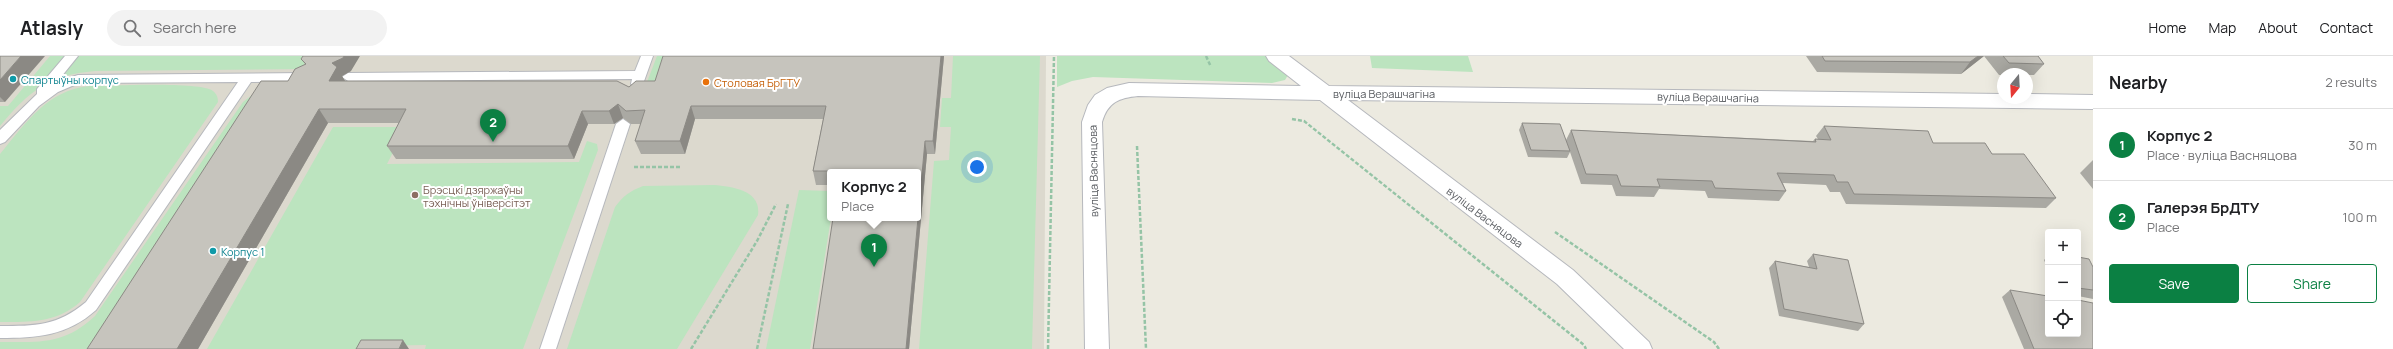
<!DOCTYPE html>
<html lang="en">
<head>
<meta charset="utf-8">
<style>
  body { margin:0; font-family:Manrope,sans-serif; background:#f2f2f2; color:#202124 }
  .controls { position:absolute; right:12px; bottom:12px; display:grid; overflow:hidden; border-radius:4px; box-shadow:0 4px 16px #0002 }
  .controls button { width:36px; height:36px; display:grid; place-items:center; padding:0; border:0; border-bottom:1px solid #e0e0e0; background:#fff; color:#202124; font:20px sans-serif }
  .compass { position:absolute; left:1997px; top:12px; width:36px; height:36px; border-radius:50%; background:#fff; box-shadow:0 4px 16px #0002; rotate:198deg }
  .you { position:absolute; left:977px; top:111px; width:14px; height:14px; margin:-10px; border:3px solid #fff; border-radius:50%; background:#1a73e8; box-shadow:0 0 0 6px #1a73e833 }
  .badge { display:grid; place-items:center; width:26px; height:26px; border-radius:50%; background:#0b8043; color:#fff; font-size:13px; font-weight:700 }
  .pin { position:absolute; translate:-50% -33px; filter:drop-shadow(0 1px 2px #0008) }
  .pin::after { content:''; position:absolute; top:21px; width:14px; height:12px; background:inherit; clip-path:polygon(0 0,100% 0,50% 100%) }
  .popup { position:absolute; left:827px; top:113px; width:94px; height:52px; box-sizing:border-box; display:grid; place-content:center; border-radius:4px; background:#fff; filter:drop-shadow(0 1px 3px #0005); font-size:13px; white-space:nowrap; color:#757577 }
  .popup b { font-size:15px; color:#202124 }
  .popup::after { content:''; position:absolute; left:50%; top:100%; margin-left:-8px; border:8px solid transparent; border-top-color:#fff }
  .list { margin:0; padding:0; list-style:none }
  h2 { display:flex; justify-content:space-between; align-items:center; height:52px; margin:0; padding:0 16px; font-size:17px }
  h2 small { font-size:13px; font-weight:400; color:#757577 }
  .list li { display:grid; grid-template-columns:26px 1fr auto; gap:12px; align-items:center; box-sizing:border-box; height:72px; padding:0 16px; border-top:1px solid #e0e0e0 }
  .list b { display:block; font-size:15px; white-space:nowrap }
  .list p { margin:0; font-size:13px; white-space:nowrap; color:#757577 }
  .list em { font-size:13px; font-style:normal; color:#757577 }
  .actions { display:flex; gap:8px; padding:12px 16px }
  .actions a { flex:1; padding:9px 0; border:1px solid #0b8043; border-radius:4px; text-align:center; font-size:14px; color:#0b8043 }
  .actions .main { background:#0b8043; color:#fff }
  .icon { flex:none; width:22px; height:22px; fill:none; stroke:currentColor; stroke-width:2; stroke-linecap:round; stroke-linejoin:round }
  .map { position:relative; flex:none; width:2093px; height:293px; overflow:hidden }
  header { display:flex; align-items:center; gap:24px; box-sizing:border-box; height:56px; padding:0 20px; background:#fff; border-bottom:1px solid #e0e0e0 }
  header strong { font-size:19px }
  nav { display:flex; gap:22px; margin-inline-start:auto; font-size:14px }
  .search { width:280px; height:36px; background:#f2f2f2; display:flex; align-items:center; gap:10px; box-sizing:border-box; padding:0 14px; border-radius:22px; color:#757577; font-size:15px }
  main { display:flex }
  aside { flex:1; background:#fff }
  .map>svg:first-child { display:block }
  .education { fill:#dcd9ce; fill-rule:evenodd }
  .green { fill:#bce4bf }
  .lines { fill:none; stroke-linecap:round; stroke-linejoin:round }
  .lane-casing { stroke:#b6b8bd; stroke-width:2 }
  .street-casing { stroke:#b6b8bd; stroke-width:2 }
  .path { stroke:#95c4a6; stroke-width:2.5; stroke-dasharray:4 2; stroke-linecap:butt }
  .lane { fill:#fff; fill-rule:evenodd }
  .street { fill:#fff; fill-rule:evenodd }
  .wall { fill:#aaa9a3 }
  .shaded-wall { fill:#8b8984 }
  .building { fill:#c6c4bd; stroke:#8b8984 }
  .culture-dot { fill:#0f9aa8; stroke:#fff; stroke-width:1.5 }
  .food-dot { fill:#e8710a; stroke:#fff; stroke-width:1.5 }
  .education-dot { fill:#8d6e63; stroke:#fff; stroke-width:1.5 }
  .labels { text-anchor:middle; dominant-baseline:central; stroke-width:4; stroke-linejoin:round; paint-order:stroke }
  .culture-label { font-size:11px; fill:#0d838f; stroke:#fff; text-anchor:start }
  .food-label { font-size:11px; fill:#c56008; stroke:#fff; text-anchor:start }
  .street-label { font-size:11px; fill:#595c61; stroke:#fff }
  .education-label { font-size:11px; fill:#785e54; stroke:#fff; text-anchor:start }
</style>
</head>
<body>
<header>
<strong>Atlasly</strong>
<div class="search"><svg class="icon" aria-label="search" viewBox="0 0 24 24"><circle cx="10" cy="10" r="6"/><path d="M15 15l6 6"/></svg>Search here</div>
<nav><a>Home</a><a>Map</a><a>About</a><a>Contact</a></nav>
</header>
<main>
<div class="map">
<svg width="2093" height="293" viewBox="0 0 2093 293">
  <rect width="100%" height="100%" fill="#eceae0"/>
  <path class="education" d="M0 0H1046L1044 293H0ZM830 116H918V162H830Z"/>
  <g class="green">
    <path d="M50 0H314L306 13 95 15C49 19 29 35 0 70V50H8Z"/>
    <path d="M657 0H667L656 35 644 34Z"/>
    <path d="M953 0H1040L1032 293H919L934 105 949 104 951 71H940L942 42H951Z"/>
    <path d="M1057 0H1270L1288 19 1285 24 1272 27 1093 21 1072 25 1057 31Z"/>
    <path d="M1370 0H1468L1473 16 1372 12Z"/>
    <path d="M90 30C111 30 200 25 213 35 217 38 218 42 218 46L80 246C56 267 31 266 0 266V98C26 67 47 34 90 30Z"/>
    <path d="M256 36 102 293H0V286C40 286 64 289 95 260L243 46Z"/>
    <path d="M333 71H406L387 108 579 106 587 85 597 88 598 94 523 293H425L426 289 364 290 362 293H207Z"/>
    <path d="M714 129C733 131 761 134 758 159L677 293H567L615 151C623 140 630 135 643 130Z"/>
    <path d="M799 134 830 135 831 162 810 293H766Z"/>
  </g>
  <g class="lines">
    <g class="lane-casing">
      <g id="lane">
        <path d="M65 0H78L57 26 78 19 308 17 314 21 308 25 251 26 96 254C67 280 37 282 0 282V270C36 270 57 270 86 246L238 26 79 27 58 36 39 50 5 86 0 88V74L37 38V33Z"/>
        <path d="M641 0H653L643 28 637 32 631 28 632 23 348 25 342 21 348 17 635 15Z"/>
        <path d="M623 63 630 68 556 293H540L616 68Z"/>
      </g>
    </g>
    <g class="street-casing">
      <path id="street" d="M1266 0H1289L1329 30 2003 38V42H2027V38L2093 39V53L1348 44 1573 214 1649 286 1652 293H1624L1557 228 1320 44 1138 40C1119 42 1108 46 1102 66L1109 293H1085L1082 66 1088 49 1095 39 1107 32 1129 27 1301 30 1269 5Z"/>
    </g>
    <g class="path">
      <path d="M1206 0 1211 11"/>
      <path d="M1292 63 1304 65 1584 289 1586 293"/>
      <path d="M1137 90 1146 293"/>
      <path d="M634 111H681"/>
      <path d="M1555 176 1714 286 1719 293"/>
      <path d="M691 293 757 185 776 148"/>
      <path d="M757 293 788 148"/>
      <path d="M1048 293 1054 0"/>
    </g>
    <use href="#lane" class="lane"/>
    <use href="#street" class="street"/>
  </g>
  <g class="wall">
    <path d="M0 0 5 46H0Z"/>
    <path d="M944 0 935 98H927L909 293H813L918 116H830V129H816L813 115 823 63H695L685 98H641L635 85 641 68H631L623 62 614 68H588L574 103H396L387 90 399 67H328L198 293H87L288 25 305 8 301 3 351 15 342 20 345 25 629 31 655 25Z"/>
    <path d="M1806 0H2038L2044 8 2034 19H2027V18H2003V19H1999L1984 0 1961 18 1817 16Z"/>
    <path d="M1522 67 1566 84 1571 74 1813 85 1815 83H1818L1816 80 1824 70 1933 87 1992 98 2056 142 2046 152 1846 148 1840 136H1830L1826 129 1783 127 1786 135 1779 145 1708 142 1705 135 1659 133 1654 141 1616 140 1612 129 1581 128 1570 96 1567 102 1528 101 1519 74Z"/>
    <path d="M2093 104V133L2080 117Z"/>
    <path d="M1813 198 1864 268 1858 275 1779 260 1769 212 1775 205 1809 211 1807 205Z"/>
    <path d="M2048 200V213L2044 204Z"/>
    <path d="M2078 201 2093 211V243L2078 240Z"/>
    <path d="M2010 234 2093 293H2024L2002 241Z"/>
  </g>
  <g class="shaded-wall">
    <path d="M21 0H45L5 46 0 41V24Z"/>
    <path d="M344 0H360L351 15 342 20 345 25H329L332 7Z"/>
    <path d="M941 0H944L935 98 933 85Z"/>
    <path d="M1978 0H1984L1961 18 1970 6Z"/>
    <path d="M618 48 623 62 614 68 609 55Z"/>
    <path d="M691 50 695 63 685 98 680 85Z"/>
    <path d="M319 53 328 67 198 293H177Z"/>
    <path d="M582 55 588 68 574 103 568 90Z"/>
    <path d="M925 85 927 98 909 293H906Z"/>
    <path d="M403 284 409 293H399Z"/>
  </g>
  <g class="building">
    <path d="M0 0H21L0 24Z"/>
    <path d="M303 0H344L343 2 332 7 337 11 329 25H617L629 31 636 25H655L663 0H941L933 85H925L918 162V116H841V115H813L826 50H691L680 85H635L645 54 626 55 618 48 609 55H582L568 90H387L406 53H319L177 293H87L261 25H288L295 13 306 8 301 3Z"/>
    <path d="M1822 0H1978L1970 6 1825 5Z"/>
    <path d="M2003 0H2038L2044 8 2009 7Z"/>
    <path d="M1522 67 1560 68 1570 95 1531 94Z"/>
    <path d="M1824 70 1928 75 1933 87H1985L1992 98H2024L2056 142 1854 138 1848 126H1837L1834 119 1777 117 1786 135 1715 132 1712 125 1657 123 1660 131 1621 130 1617 119 1586 118 1571 74 1816 86 1815 83 1831 84Z"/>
    <path d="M833 162H918L906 293H813Z"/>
    <path d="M1813 198 1848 204 1864 268 1784 253 1775 205 1817 213Z"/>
    <path d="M2078 201 2089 203 2093 211V234L2078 232Z"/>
    <path d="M2010 234 2048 240V278H2078V244L2093 247V293H2034Z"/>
    <path d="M361 284H403L399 293H356Z"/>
  </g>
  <g class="culture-dot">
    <circle cx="13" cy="23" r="4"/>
    <circle cx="213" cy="195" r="4"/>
  </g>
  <circle class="food-dot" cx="706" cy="26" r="4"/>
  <circle class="education-dot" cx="415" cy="139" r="4"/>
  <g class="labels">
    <g class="culture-label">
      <text x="21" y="23">Спартыўны корпус</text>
      <text x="221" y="195">Корпус 1</text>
    </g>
    <g class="food-label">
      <text x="714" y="26">Столовая БрГТУ</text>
    </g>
    <g class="street-label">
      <text x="1384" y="37">вуліца Верашчагіна</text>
      <text transform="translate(1708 41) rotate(1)">вуліца Верашчагіна</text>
      <text transform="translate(1093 115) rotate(-91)">вуліца Васняцова</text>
      <text transform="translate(1485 161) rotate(37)">вуліца Васняцова</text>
    </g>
    <g class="education-label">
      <text x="423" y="133">Брэсцкі дзяржаўны<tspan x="423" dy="13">тэхнічны ўніверсітэт</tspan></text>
    </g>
  </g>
</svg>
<div class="controls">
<button>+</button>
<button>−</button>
<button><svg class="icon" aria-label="locate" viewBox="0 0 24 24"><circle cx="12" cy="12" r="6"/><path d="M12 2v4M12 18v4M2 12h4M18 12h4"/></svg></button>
</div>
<svg class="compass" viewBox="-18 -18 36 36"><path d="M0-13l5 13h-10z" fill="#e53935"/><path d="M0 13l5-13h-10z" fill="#757577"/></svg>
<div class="you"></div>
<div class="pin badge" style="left:874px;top:211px">1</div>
<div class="popup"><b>Корпус 2</b>Place</div>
<div class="pin badge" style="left:493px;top:86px">2</div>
</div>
<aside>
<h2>Nearby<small>2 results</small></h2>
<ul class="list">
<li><span class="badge">1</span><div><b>Корпус 2</b><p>Place · вуліца Васняцова</p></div><em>30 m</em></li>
<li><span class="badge">2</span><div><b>Галерэя БрДТУ</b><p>Place</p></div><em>100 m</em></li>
</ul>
<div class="actions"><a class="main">Save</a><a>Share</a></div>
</aside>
</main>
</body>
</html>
